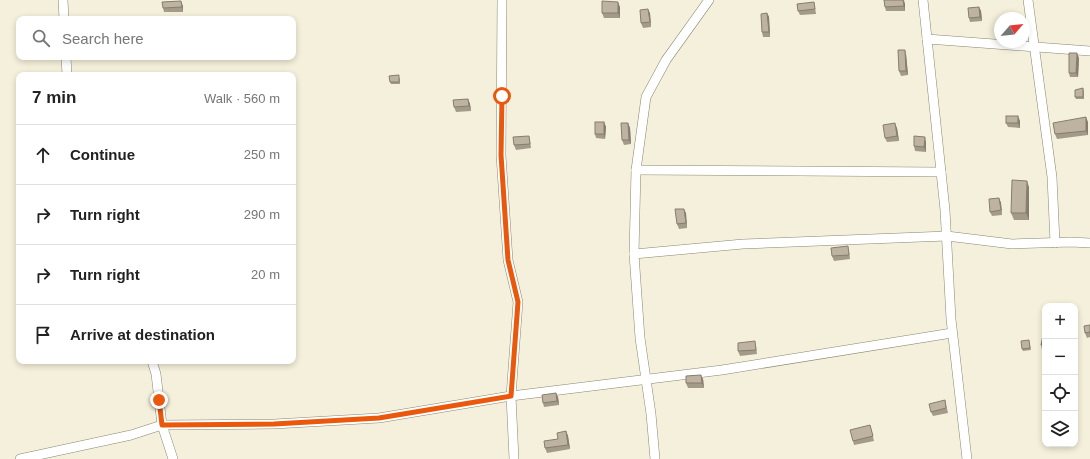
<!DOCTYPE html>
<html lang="en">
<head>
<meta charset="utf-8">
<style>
  body { margin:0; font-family:Helvetica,sans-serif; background:#f2f2f2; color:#222 }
  .controls { position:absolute; right:12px; bottom:12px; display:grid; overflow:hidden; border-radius:8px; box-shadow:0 2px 6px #0003 }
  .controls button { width:36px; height:36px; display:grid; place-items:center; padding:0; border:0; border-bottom:1px solid #e0e0e0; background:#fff; color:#222; font:20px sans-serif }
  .compass { position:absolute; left:994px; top:12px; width:36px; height:36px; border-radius:50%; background:#fff; box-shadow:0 2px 6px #0003; rotate:62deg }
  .stop { position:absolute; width:12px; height:12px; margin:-9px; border:3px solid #ea580c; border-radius:50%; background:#fff }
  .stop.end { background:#ea580c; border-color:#fff; box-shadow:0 1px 4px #0008 }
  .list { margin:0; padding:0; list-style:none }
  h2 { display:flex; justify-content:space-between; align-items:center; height:52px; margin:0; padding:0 16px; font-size:17px }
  h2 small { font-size:13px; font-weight:400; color:#767676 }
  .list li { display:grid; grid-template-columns:26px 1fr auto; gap:12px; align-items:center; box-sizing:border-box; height:60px; padding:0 16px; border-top:1px solid #e0e0e0 }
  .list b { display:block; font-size:15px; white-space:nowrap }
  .list em { font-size:13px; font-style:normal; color:#767676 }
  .icon { flex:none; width:22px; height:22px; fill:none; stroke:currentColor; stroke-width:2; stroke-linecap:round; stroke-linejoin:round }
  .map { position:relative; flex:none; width:1090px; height:459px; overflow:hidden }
  .search { position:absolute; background:#fff; box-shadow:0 2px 6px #0003; left:16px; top:16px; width:280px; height:44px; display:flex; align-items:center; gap:10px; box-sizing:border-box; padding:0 14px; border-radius:8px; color:#767676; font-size:15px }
  .panel { position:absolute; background:#fff; box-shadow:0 2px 6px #0003; left:16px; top:72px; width:280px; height:292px; border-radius:8px }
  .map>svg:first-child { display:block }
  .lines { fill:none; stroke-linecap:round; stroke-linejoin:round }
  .minor-casing { stroke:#898672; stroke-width:10 }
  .minor { stroke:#fff; stroke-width:9 }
  .wall { fill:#a39a8a }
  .shaded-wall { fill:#857d70 }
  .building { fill:#beb3a0; stroke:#857d70 }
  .route { stroke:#ea580c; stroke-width:5 }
</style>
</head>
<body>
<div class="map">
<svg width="1090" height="459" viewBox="0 0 1090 459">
  <rect width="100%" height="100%" fill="#f4f0db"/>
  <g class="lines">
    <g class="minor-casing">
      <g id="minor">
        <path d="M63 0 64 19"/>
        <path d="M502 0 501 155 508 260 518 302 511 396 514 459"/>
        <path d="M923 0 945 210 951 319 967 459"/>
        <path d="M1028 0 1052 177 1055 243"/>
        <path d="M927 39 1090 51"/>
        <path d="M66 57 67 75"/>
        <path d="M636 170 941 172"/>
        <path d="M634 254 743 244 947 236 1012 244 1071 242 1090 243"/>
        <path d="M152 361 156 374 162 425 173 459"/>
        <path d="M20 459 131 435 162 425 274 424 379 418 511 396 722 370 952 333"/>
        <path d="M655 459 651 414 640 338 634 254 636 170 646 97 666 60 709 0"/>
      </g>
    </g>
    <use href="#minor" class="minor"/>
  </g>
  <g class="wall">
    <path d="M884 0H904L905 4V11H886L885 7Z"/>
    <path d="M814 2 815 7 816 14 800 15 798 11Z"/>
    <path d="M183 6V12H164L163 8Z"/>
    <path d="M620 7V18H604L602 13Z"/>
    <path d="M979 7 981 11 982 21 970 22 969 18Z"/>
    <path d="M650 13 651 27 643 28 641 23Z"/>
    <path d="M767 13 769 17 770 37H763L762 32Z"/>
    <path d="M906 54 908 75 901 76 899 71Z"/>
    <path d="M1079 58 1078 77H1070L1069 73Z"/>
    <path d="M400 78V84H391L390 82Z"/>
    <path d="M1083 88 1084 91V99H1076L1075 97Z"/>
    <path d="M468 99 470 104 471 111 456 112 454 107Z"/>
    <path d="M1020 121V128L1008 127 1006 123Z"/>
    <path d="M604 122 606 127 605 139 596 138 595 134Z"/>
    <path d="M1088 122V135L1057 139 1055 134Z"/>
    <path d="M628 123 630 128 631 144 624 145 622 140Z"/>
    <path d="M897 128 899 141 887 142 885 138Z"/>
    <path d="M529 136 530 140 531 148 516 150 514 145Z"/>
    <path d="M926 142V152L915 151 914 146Z"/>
    <path d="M1029 187V220H1014L1011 213Z"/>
    <path d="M999 198 1001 203 1002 215 992 216 990 212Z"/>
    <path d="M686 213 687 228 679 229 677 224Z"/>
    <path d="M849 251 850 259 834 261 832 256Z"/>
    <path d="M1090 325V337L1087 338 1085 333Z"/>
    <path d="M1045 335V349L1042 350 1041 345Z"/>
    <path d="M1029 340 1031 350 1023 351 1022 349Z"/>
    <path d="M756 346 757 354 740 356 738 351Z"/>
    <path d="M703 379 704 388H688L686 383Z"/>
    <path d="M556 393 558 397 559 405 544 407 543 403Z"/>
    <path d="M945 400 948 413 933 416 931 412Z"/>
    <path d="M870 425 874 441 854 445 853 441Z"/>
    <path d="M566 431 568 436 570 449 547 453 545 448 558 439Z"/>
  </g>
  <g class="shaded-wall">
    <path d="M903 0 905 4V11L904 6Z"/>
    <path d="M181 1 183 6V12L182 7Z"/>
    <path d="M618 2 620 7V18L618 13Z"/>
    <path d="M979 7 981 11 982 21 980 17Z"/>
    <path d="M648 9 650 13 651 27 650 22Z"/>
    <path d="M767 13 769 17 770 37 769 32Z"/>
    <path d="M905 50 906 54 908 75 906 71Z"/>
    <path d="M1077 53 1079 58 1078 77 1076 73Z"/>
    <path d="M468 99 470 104 471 111 469 106Z"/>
    <path d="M1018 116 1020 121V128L1018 123Z"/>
    <path d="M1086 117 1088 122V135L1086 131Z"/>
    <path d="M604 122 606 127 605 139 604 134Z"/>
    <path d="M628 123 630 128 631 144 629 140Z"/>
    <path d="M895 123 897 128 899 141 897 136Z"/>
    <path d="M925 137 926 142V152L924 147Z"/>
    <path d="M1027 181 1029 187V220L1026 213Z"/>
    <path d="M999 198 1001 203 1002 215 1001 210Z"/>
    <path d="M684 209 686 213 687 228 686 223Z"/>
    <path d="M701 375 703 379 704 388 702 383Z"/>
    <path d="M556 393 558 397 559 405 557 401Z"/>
    <path d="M566 431 568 436 570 449 568 445Z"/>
  </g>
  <g class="building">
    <path d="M884 0H903L904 6 885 7Z"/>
    <path d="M181 1 182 7 163 8 162 2Z"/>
    <path d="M602 1 618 2V13H602Z"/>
    <path d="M814 2 815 9 798 11 797 4Z"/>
    <path d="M979 7 980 17 969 18 968 8Z"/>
    <path d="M648 9 650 22 641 23 640 10Z"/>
    <path d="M767 13 769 32H762L761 14Z"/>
    <path d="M898 50H905L906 71H899Z"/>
    <path d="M1069 53H1077L1076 73H1069Z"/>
    <path d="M399 75V82H390L389 76Z"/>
    <path d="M1083 88V97H1075V90Z"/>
    <path d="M468 99 469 106 454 107 453 100Z"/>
    <rect x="1006" y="116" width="12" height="7"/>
    <path d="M1086 117V131L1055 134 1053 123Z"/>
    <rect x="595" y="122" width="9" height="12"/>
    <path d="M621 123H628L629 140H622Z"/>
    <path d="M895 123 897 136 885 138 883 125Z"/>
    <path d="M529 136 530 144 514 145 513 137Z"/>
    <path d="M914 136 925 137 924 147 914 146Z"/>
    <path d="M1012 180 1027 181 1026 213H1011Z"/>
    <path d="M999 198 1001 210 990 212 989 199Z"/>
    <path d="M675 209H684L686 223 677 224Z"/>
    <path d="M848 246 849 255 832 256 831 248Z"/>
    <path d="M1090 325V332L1085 333 1084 326Z"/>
    <path d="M1043 335H1045V345H1041Z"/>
    <path d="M1029 340 1030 348 1022 349 1021 341Z"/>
    <path d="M755 341 756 350 738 351V343Z"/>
    <path d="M701 375 702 383H686V376Z"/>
    <path d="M556 393 557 401 543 403 542 395Z"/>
    <path d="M945 400 946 408 931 412 929 404Z"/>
    <path d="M870 425 873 436 853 441 850 430Z"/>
    <path d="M566 431 568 445 545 448 544 441 558 439 557 433Z"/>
  </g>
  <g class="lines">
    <path class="route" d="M159 400 162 425 274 424 379 418 511 396 518 302 508 260 501 155 502 96"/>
  </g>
</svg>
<div class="controls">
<button>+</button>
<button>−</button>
<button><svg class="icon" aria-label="locate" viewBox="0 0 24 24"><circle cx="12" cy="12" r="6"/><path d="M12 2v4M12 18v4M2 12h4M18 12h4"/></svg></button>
<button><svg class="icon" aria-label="layers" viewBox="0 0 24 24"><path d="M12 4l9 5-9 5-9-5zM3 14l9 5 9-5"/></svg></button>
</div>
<svg class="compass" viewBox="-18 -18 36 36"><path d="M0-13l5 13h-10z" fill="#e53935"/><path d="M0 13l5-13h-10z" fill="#767676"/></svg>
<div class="stop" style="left:502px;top:96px"></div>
<div class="stop end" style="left:159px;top:400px"></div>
<div class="search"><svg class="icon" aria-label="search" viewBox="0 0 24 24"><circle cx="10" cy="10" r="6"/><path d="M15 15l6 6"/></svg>Search here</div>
<section class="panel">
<h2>7 min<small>Walk · 560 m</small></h2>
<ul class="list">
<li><svg class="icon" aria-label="ahead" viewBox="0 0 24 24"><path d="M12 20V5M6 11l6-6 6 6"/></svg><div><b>Continue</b></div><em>250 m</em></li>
<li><svg class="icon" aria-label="right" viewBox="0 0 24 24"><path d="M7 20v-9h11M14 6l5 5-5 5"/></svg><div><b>Turn right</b></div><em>290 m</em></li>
<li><svg class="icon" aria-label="right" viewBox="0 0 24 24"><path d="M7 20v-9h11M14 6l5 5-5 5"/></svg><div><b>Turn right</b></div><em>20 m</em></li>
<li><svg class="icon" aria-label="arrive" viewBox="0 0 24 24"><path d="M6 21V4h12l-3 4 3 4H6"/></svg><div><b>Arrive at destination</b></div></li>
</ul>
</section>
</div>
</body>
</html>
